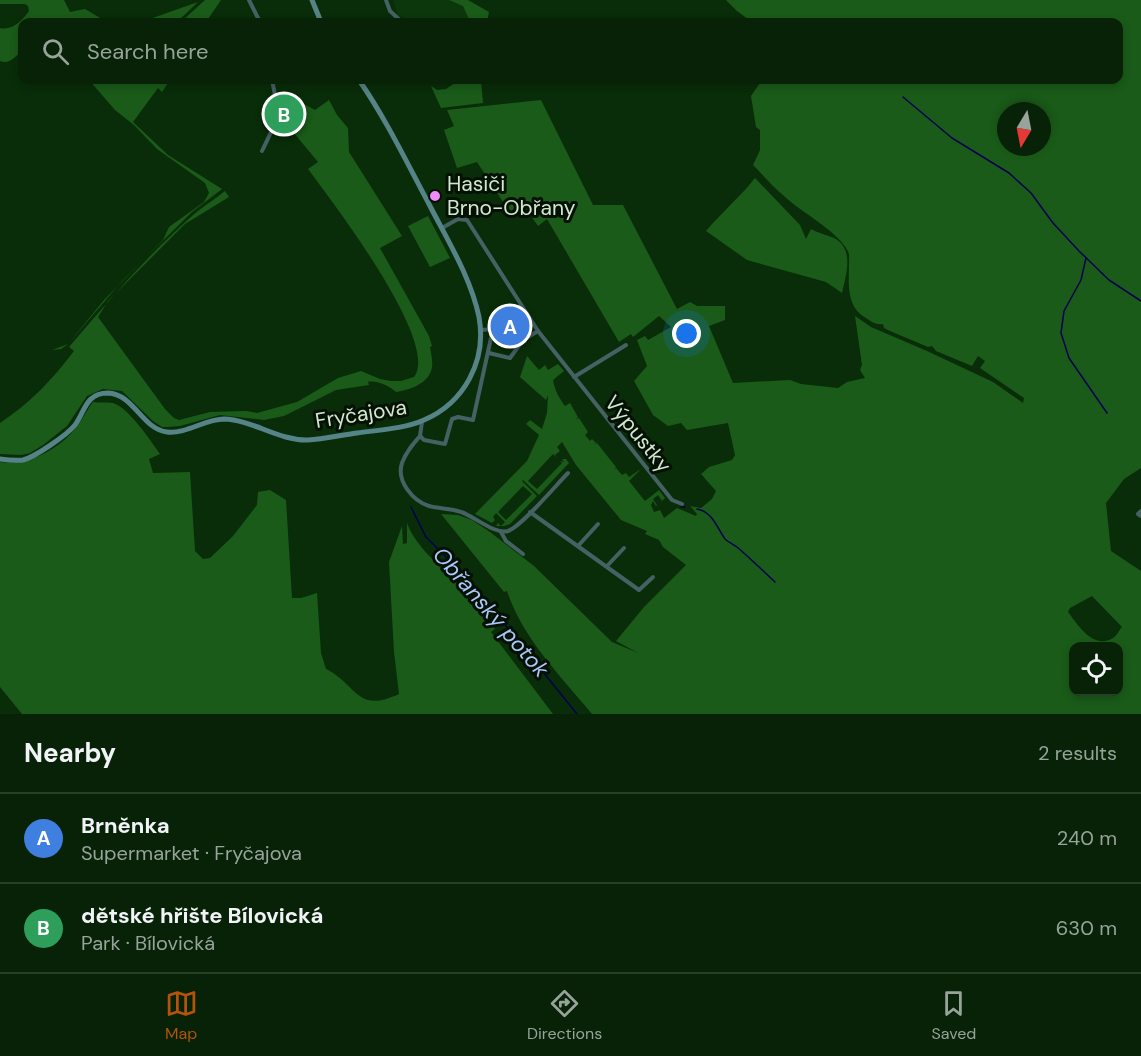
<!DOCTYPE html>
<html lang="en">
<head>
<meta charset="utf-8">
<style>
  body { margin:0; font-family:"DM Sans",sans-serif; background:#152f14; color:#f1f3f6 }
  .controls { position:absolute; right:18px; bottom:18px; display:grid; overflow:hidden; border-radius:12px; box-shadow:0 3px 9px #0003 }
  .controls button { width:54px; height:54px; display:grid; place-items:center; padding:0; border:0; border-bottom:2px solid #283f28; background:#072206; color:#f1f3f6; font:30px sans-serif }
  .compass { position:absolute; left:997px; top:102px; width:54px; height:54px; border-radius:50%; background:#072206; box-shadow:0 3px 9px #0003; rotate:190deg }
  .you { position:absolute; left:687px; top:334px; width:21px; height:21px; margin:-15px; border:4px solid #fff; border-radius:50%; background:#1a73e8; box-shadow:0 0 0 9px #1a73e833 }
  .badge { display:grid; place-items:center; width:39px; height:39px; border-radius:50%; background:#b45309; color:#fff; font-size:20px; font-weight:700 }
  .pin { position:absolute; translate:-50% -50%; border:3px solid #fff; box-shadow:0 2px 6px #0006 }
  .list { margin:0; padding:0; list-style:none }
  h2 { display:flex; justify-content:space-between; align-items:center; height:78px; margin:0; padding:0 24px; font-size:26px }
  h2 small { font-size:20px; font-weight:400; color:#98a49b }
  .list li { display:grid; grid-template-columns:39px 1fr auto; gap:18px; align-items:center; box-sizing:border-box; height:90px; padding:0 24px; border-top:2px solid #283f28 }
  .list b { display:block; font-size:22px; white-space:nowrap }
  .list p { margin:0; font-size:20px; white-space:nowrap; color:#98a49b }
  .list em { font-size:20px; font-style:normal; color:#98a49b }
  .icon { flex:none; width:33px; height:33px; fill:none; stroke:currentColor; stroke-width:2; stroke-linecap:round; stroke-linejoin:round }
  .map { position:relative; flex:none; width:1141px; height:714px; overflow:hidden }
  .search { position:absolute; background:#072206; box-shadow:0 3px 9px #0003; left:18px; right:18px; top:18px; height:66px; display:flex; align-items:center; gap:15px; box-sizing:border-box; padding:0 21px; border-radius:12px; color:#98a49b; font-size:22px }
  .sheet { height:258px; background:#072206 }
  nav { display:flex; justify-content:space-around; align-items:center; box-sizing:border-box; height:84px; border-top:2px solid #283f28; background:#072206; font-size:16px; color:#98a49b }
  nav a { display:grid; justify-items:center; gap:3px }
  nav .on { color:#b45309 }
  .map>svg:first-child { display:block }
  .built { fill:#0c370c }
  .green { fill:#1a5b19; fill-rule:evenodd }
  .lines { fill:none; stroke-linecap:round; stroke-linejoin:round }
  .stream { stroke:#000150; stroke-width:1.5 }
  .street { stroke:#456164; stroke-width:4 }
  .secondary { stroke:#568387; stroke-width:5 }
  .poi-dot { fill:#ed8cfa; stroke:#041104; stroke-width:2 }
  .labels { text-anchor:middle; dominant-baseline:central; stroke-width:6; stroke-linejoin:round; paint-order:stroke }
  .poi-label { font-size:21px; fill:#d3e8d1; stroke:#041104; text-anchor:start }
  .street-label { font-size:21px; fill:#d3e8d1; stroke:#041104 }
  .water-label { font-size:22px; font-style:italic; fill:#abc7fb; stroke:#041104 }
</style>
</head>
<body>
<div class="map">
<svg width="1141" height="714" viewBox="0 0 1141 714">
  <rect width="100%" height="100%" fill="#092d08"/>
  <path class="built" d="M393 0H449L463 6 470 22H407L406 19 398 15Z"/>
  <g class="green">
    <path d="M0 0H64L70 12 85 9 107 22H22V50C16 56 10 65 0 61V28C12 31 23 20 29 11L28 6 25 4H0Z"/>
    <path d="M205 0H221L206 22H181Z"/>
    <path d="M449 0H468L489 12 487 22H470L463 6Z"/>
    <path d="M726 0H1141V468L1124 479 1106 503 1111 551 1141 571V714H592C561 676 523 639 507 591L504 592 441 514 458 515 472 520 490 532 534 566 612 642 638 653 616 641 644 607 686 565 663 547 659 540 645 534 647 531 621 520 576 465 562 442 557 447 560 451 555 455 557 458 553 454 528 481 537 489 562 463 560 461 564 462 562 459H566L569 463 539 495 523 480 522 481 537 496 510 524 504 526H496L498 523 501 526 505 522 496 513 493 517 495 520 492 523 475 514 527 461 539 435 526 424 530 420 542 429 547 413 548 395 546 400 520 377 527 356 539 370 545 365 548 370 558 364 564 371 553 380C555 391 559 398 565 406L570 403 578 417 576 419 579 418 588 432 585 435 590 441 592 439 596 443 594 445 597 443 616 467 614 470 616 468 622 475 626 473 629 477 641 469 629 481 645 501 659 490 665 498 662 501 658 495 653 499 657 505 656 506 653 501 651 505 654 512 660 510 664 518 677 508 696 516 697 514 690 506 701 508 712 499 716 491 701 474 709 467 732 460 735 455 728 423 687 430 681 423 668 426 653 415 634 381 647 366 637 340 645 336 648 340 671 327 659 316 633 337 631 334 619 342 547 219 538 226 524 206 509 211 477 162 457 168 444 130 454 126 447 110 541 100 593 205H623L677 309 690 302 697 306H725V320L709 326 733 383 790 380 801 384 838 388 847 382 865 378 860 370 862 365 855 316 871 327 927 351 993 382 1023 403 1024 398 980 368 985 361 978 356 972 366 936 351 932 346 928 347 890 331 884 328 883 324C876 325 872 322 866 318 843 305 850 277 849 254 842 233 800 212 783 195 772 186 763 175 753 165L760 150V130L756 127 751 96 762 80H1118V22H752L737 11ZM1006 111H1042V147H1006ZM523 486 532 494 506 520 498 512ZM1092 596 1122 627C1119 630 1117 636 1113 638 1093 650 1078 625 1068 612L1070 608ZM1074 646H1118V692H1074Z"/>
    <path d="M198 2 177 22H145L147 20Z"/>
    <path d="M89 80H170L162 92 158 88 133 122 168 155 222 189 192 212 122 281 68 344 61 349 52 350 68 344 104 300 163 240 169 227 204 202 209 193 205 183 157 149 134 125 115 110Z"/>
    <path d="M459 80H481L483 103 441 108 431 86 437 90 446 89Z"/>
    <path d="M329 100 337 115 348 128 349 152 402 236 380 248 429 336 432 346 430 347C431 353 433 361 432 367 430 383 410 390 396 392 389 386 377 380 368 382L369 385 336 390 284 416 264 420 220 415 180 426 167 427H162L153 421 122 391 103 389 87 396 67 426 43 445 30 453 21 455 0 454V423C29 404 53 379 74 351L69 347C108 301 147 256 192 216 202 207 214 200 225 191L229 197 185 224 108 301 98 317 165 409 174 418 179 420 210 412 246 411 257 413 297 402 338 378 361 371 380 379 391 381H401L414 377C441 343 331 200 308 169L318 162 294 133 300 102 315 110Z"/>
    <path d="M755 178 800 225 806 239 811 229C818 233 828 235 834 238 855 249 846 275 842 293L826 282 747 260 706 231C722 212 740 197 755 178Z"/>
    <path d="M428 216 450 258 430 267 408 226Z"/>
    <path d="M93 402C99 403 107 402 113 403 129 408 150 440 160 454L149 459 153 473 190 472 195 551 203 559 210 558 233 536 257 505 258 492 270 490 286 500 292 598H301L317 593 321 653 326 669C358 685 356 714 399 694L394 652 389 562 402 526 403 544 407 543V523C416 548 441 566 459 584 473 598 484 613 495 629L491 632 553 714H22L0 687V462C30 466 64 447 80 422 85 415 88 408 93 402Z"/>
  </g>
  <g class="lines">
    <g class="stream">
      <path d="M903 97 952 138 1009 173 1031 193 1053 223 1079 251 1109 280 1141 301"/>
      <path d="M1086 258 1081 280 1064 311 1061 333 1069 358 1107 413"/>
      <path d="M411 507 426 537 468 579 577 714"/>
      <path d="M681 507H685"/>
      <path d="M697 509C713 512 717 528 725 539 728 542 733 544 737 547 750 558 763 571 775 582"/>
    </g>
    <g class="street">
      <path d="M249 0 260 22"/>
      <path d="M386 0 390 11 402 22"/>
      <path d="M262 151C278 118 280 116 272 80"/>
      <path d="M442 228 458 219 467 220 538 331 672 500 682 504"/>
      <path d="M481 330 493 329 523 340 538 331"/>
      <path d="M489 353 510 358 523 340"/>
      <path d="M574 377 626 345"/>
      <path d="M420 436C413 444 406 452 402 463 396 481 413 501 429 506 439 509 451 508 461 512 474 516 495 535 508 531 522 526 556 485 568 473"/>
      <path d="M420 436 424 440 445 444 452 419 458 417 473 420 493 329"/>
      <path d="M420 436 422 422"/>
      <path d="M1141 511 1138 514 1141 516"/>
      <path d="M530 512 639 590 653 577"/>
      <path d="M501 532 506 541 523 554"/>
      <path d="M578 546 598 524"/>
      <path d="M607 566 624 548"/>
    </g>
    <g class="secondary">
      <path d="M312 0 321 22"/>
      <path d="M0 459C7 460 15 461 23 460 35 457 67 435 75 425 85 411 86 393 108 393 134 394 142 429 167 432 187 434 205 419 224 419 253 420 279 441 308 440 324 439 341 435 357 433 378 430 404 429 424 420 464 403 487 361 479 317 471 278 448 241 430 206 407 163 386 119 359 80"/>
    </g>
  </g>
  <circle class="poi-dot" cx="435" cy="196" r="6"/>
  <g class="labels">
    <g class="poi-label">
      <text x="447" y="184">Hasiči<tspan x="447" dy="24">Brno-Obřany</tspan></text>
    </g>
    <g class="street-label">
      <text transform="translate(361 414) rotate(-9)">Fryčajova</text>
      <text transform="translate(638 434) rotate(51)">Výpustky</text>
    </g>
    <g class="water-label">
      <text transform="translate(491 612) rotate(49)">Obřanský potok</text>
    </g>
  </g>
</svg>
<div class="controls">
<button><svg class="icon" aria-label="locate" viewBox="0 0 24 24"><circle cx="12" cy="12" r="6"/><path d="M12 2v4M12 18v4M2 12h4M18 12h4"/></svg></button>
</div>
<svg class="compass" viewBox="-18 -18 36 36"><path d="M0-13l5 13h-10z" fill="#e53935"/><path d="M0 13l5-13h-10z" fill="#98a49b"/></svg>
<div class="you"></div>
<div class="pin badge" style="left:510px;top:326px;background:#3f7fe0">A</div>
<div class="pin badge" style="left:284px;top:114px;background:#2e9e5b">B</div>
<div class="search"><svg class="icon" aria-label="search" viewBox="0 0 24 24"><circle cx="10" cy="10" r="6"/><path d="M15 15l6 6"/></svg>Search here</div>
</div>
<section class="sheet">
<h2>Nearby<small>2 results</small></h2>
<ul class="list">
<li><span class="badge" style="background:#3f7fe0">A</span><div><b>Brněnka</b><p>Supermarket · Fryčajova</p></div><em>240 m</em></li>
<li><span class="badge" style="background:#2e9e5b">B</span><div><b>dětské hřište Bílovická</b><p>Park · Bílovická</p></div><em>630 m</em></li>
</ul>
</section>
<nav>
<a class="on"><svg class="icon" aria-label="map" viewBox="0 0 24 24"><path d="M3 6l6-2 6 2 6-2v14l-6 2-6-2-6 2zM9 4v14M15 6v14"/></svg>Map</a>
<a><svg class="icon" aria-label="directions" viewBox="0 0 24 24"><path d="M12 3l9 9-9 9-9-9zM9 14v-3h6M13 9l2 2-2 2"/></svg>Directions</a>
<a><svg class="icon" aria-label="saved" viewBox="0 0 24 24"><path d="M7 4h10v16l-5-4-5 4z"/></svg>Saved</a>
</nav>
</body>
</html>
